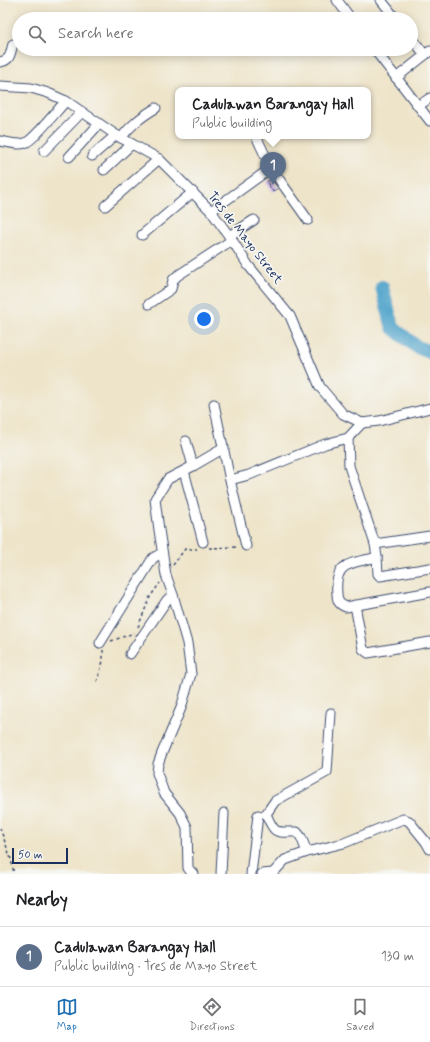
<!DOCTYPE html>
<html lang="en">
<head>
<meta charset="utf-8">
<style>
  body { margin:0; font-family:Mynerve,sans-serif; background:#f2f2f2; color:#202124 }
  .scale { position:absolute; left:12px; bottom:10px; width:56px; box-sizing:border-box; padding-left:4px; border:2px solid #1b2f5e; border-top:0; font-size:11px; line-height:14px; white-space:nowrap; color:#1b2f5e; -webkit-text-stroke:3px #f6f6f2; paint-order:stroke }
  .you { position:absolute; left:204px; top:319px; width:14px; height:14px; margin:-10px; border:3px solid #fff; border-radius:50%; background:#1a73e8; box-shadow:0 0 0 6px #1a73e833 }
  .badge { display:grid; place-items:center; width:26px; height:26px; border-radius:50%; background:#1f6fb2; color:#fff; font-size:13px; font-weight:700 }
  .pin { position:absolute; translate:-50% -33px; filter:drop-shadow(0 1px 2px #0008) }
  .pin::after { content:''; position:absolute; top:21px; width:14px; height:12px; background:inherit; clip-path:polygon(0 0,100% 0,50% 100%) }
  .popup { position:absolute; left:175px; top:87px; width:196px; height:52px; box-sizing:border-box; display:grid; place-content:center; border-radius:8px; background:#fff; filter:drop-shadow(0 1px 3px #0005); font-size:13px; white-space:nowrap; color:#757577 }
  .popup b { font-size:15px; color:#202124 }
  .popup::after { content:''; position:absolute; left:50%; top:100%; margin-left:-8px; border:8px solid transparent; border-top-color:#fff }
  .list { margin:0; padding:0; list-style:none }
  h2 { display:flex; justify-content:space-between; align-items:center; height:52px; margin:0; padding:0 16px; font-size:17px }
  h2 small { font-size:13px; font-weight:400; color:#757577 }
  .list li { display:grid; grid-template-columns:26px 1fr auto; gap:12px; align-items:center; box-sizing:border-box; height:60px; padding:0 16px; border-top:1px solid #e0e0e0 }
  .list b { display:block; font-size:15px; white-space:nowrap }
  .list p { margin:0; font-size:13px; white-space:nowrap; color:#757577 }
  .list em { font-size:13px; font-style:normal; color:#757577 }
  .icon { flex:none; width:22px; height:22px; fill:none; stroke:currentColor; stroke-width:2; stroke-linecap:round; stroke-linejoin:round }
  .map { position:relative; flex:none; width:430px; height:874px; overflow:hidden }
  .search { position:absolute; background:#fff; box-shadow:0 2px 10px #0003; left:12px; right:12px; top:12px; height:44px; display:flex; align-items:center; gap:10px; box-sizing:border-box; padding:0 14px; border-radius:22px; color:#757577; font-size:15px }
  .sheet { height:112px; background:#fff }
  nav { display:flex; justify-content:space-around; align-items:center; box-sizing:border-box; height:56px; border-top:1px solid #e0e0e0; background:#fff; font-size:11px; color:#757577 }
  nav a { display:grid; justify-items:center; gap:2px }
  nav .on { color:#1f6fb2 }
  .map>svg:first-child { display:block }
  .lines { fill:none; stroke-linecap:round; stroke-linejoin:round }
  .river { stroke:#50a3cb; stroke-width:14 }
  .building { fill:url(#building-cross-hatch) }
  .minor-casing { stroke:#3b4a6e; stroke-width:11 }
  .path { stroke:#3b4a6e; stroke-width:1.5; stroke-dasharray:3 3; stroke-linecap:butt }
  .minor { stroke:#fff; stroke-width:9 }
  .labels { text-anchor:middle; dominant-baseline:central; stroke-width:3.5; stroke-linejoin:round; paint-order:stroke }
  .street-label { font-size:13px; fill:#1b2f5e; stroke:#f6f6f2 }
</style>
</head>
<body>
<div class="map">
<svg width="430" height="874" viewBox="0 0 430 874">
  <defs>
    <pattern id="building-cross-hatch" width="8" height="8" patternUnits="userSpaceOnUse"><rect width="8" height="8" fill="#d1b2ed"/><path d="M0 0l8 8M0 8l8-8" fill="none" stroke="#b399ce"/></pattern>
  </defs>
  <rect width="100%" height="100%" fill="#f6f6f2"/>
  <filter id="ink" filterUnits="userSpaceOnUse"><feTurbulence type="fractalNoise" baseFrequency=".025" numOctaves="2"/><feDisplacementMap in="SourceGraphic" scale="8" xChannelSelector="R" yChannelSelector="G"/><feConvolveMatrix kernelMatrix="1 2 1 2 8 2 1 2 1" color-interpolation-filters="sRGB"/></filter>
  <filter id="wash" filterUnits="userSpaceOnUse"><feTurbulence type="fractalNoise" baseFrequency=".012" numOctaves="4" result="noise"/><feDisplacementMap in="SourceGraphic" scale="16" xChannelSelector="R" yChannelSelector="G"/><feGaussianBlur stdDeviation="0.9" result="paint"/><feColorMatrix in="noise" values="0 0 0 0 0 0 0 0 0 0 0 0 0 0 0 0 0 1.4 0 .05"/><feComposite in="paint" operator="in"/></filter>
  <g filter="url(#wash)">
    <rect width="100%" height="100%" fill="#eee4c9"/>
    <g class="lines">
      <path class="river" d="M382 287 393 328 417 347 430 352"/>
    </g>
    <g id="blocks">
      <path class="building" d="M271 179 278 188 273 192 267 182Z"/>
    </g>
  </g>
  <g filter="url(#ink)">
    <use href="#blocks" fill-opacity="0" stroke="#3b4a6e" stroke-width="1"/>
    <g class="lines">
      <g class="minor-casing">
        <g id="minor">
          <path d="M337 0 351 19"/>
          <path d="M381 0 396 19"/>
          <path d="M411 37 425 55"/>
          <path d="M374 49 430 121"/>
          <path d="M0 62C11 60 10 54 13 44"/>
          <path d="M396 78 430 51"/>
          <path d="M0 86 31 88 48 93 66 101 116 135 159 159 211 211 232 240 248 265 290 316 320 387 343 414 362 423 379 421 430 408"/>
          <path d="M418 106 430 98"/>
          <path d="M256 136 271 168 308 220"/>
          <path d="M121 138C132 124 141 117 156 108"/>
          <path d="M0 141C7 142 17 146 25 143 33 141 58 109 66 101"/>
          <path d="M44 151 82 112"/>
          <path d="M92 156 116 135"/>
          <path d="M69 157 99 124"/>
          <path d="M104 170 132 144"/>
          <path d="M105 206 159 159"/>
          <path d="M211 211 271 168"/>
          <path d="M142 235 193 192"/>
          <path d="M229 236 254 220"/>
          <path d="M149 304 171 289 173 280 177 276 232 240"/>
          <path d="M214 404 230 480 246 546"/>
          <path d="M348 438 349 466 375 544 377 557C353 564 334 560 337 593 337 600 338 604 346 607L430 592"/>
          <path d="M186 441 193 466"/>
          <path d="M184 471 203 542"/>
          <path d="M230 480 249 475 325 444 348 438 362 423"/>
          <path d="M375 544 430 536"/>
          <path d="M377 557 378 574 380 576 430 568"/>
          <path d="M355 605 363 649 368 653 430 642"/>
          <path d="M100 643 153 558 162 553"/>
          <path d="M130 654 167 600 173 595"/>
          <path d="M307 852 301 837 297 832C275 832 275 835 266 814L275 801 327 772 331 713"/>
          <path d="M194 874 191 872 188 868 187 827 180 813 164 793 157 773 158 764 162 753 181 708 191 674 187 643 173 595 166 575 159 530 155 499 168 479 193 466 224 448"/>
          <path d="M221 874 224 813"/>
          <path d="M251 874 258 815"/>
          <path d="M262 874 273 873 285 860 307 852 344 843 403 819 409 821 426 842 430 849"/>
        </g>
      </g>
      <g class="path">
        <path d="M209 548 237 547"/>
        <path d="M173 565 185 549H197"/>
        <path d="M138 627 150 597 160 583"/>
        <path d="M111 641 134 633"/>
        <path d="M97 682 103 661V650"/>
        <path d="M0 828 11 859 14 874"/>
      </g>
      <use href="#minor" class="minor"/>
    </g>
  </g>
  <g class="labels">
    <g class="street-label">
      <text transform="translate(245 238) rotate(52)">Tres de Mayo Street</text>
    </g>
  </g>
</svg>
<div class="scale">50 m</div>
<div class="you"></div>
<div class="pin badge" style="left:273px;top:185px;background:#5c6f8a">1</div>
<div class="popup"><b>Cadulawan Barangay Hall</b>Public building</div>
<div class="search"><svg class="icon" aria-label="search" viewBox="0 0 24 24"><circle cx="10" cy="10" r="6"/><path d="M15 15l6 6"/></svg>Search here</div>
</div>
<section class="sheet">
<h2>Nearby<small></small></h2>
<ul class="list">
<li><span class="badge" style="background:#5c6f8a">1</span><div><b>Cadulawan Barangay Hall</b><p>Public building · Tres de Mayo Street</p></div><em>130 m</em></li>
</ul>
</section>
<nav>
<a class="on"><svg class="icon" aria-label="map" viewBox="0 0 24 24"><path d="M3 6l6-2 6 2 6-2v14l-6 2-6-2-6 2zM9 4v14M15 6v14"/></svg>Map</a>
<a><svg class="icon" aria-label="directions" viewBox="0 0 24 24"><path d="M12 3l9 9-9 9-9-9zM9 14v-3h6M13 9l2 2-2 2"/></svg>Directions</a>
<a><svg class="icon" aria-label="saved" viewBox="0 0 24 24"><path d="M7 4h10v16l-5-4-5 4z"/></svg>Saved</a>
</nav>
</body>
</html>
